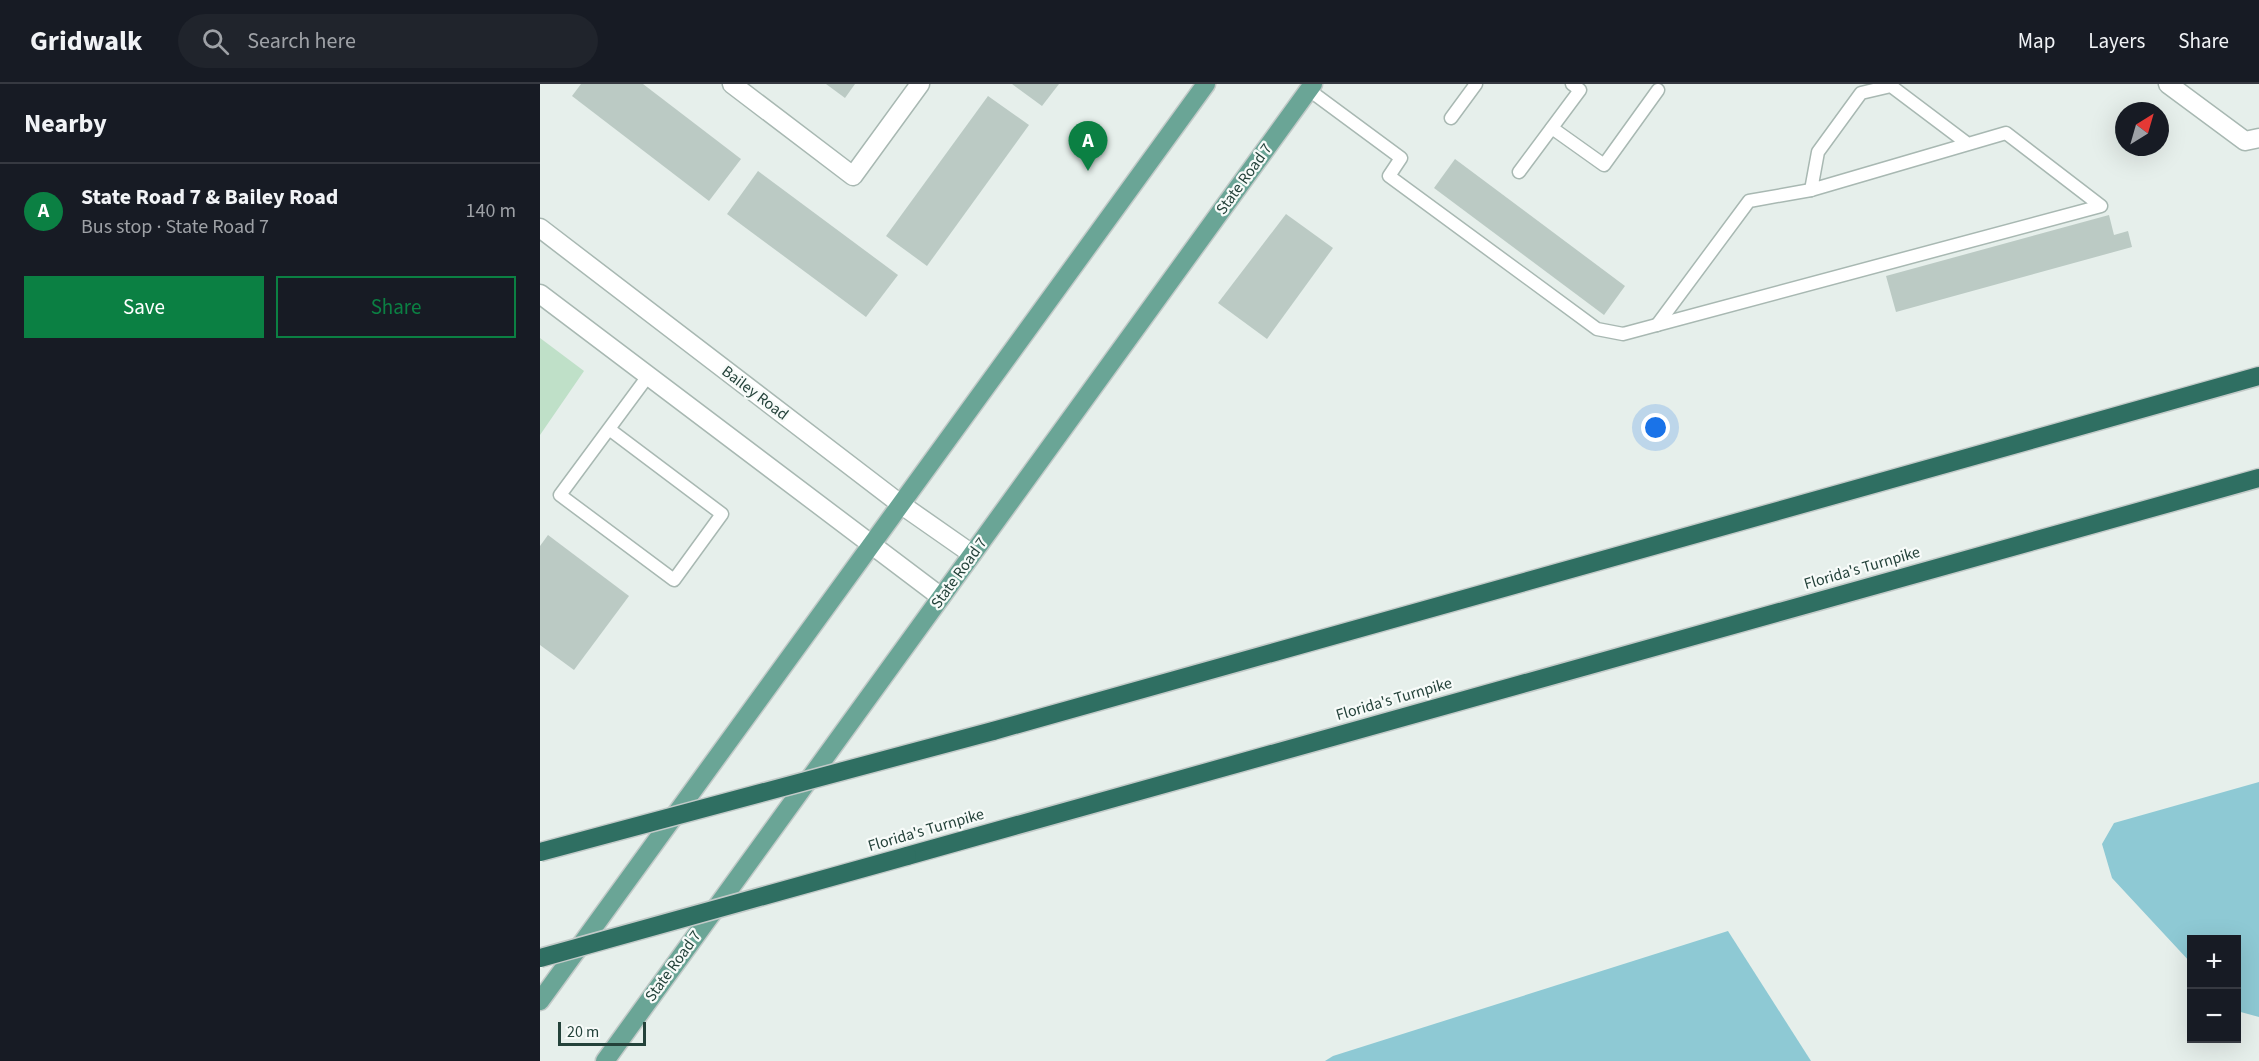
<!DOCTYPE html>
<html lang="en">
<head>
<meta charset="utf-8">
<style>
  body { margin:0; font-family:"Source Sans 3",sans-serif; background:#20242c; color:#f1f3f6 }
  .controls { position:absolute; right:18px; bottom:18px; display:grid; overflow:hidden; border-radius:0px; box-shadow:0 6px 24px #0002 }
  .controls button { width:54px; height:54px; display:grid; place-items:center; padding:0; border:0; border-bottom:2px solid #363941; background:#171b24; color:#f1f3f6; font:30px sans-serif }
  .compass { position:absolute; left:1575px; top:18px; width:54px; height:54px; border-radius:50%; background:#171b24; box-shadow:0 6px 24px #0002; rotate:37deg }
  .scale { position:absolute; left:18px; bottom:15px; width:88px; box-sizing:border-box; padding-left:6px; border:3px solid #24423a; border-top:0; font-size:16px; line-height:21px; white-space:nowrap; color:#24423a; -webkit-text-stroke:4px #f7fbf9; paint-order:stroke }
  .you { position:absolute; left:1116px; top:344px; width:21px; height:21px; margin:-15px; border:4px solid #fff; border-radius:50%; background:#1a73e8; box-shadow:0 0 0 9px #1a73e833 }
  .badge { display:grid; place-items:center; width:39px; height:39px; border-radius:50%; background:#0b8043; color:#fff; font-size:20px; font-weight:700 }
  .pin { position:absolute; translate:-50% -50px; filter:drop-shadow(0 2px 3px #0008) }
  .pin::after { content:''; position:absolute; top:32px; width:21px; height:18px; background:inherit; clip-path:polygon(0 0,100% 0,50% 100%) }
  .list { margin:0; padding:0; list-style:none }
  h2 { display:flex; justify-content:space-between; align-items:center; height:78px; margin:0; padding:0 24px; font-size:26px }
  h2 small { font-size:20px; font-weight:400; color:#9ea1a6 }
  .list li { display:grid; grid-template-columns:39px 1fr auto; gap:18px; align-items:center; box-sizing:border-box; height:96px; padding:0 24px; border-top:2px solid #363941 }
  .list b { display:block; font-size:22px; white-space:nowrap }
  .list p { margin:0; font-size:20px; white-space:nowrap; color:#9ea1a6 }
  .list em { font-size:20px; font-style:normal; color:#9ea1a6 }
  .actions { display:flex; gap:12px; padding:18px 24px }
  .actions a { flex:1; padding:14px 0; border:2px solid #0b8043; border-radius:0px; text-align:center; font-size:21px; color:#0b8043 }
  .actions .main { background:#0b8043; color:#fff }
  .icon { flex:none; width:33px; height:33px; fill:none; stroke:currentColor; stroke-width:2; stroke-linecap:round; stroke-linejoin:round }
  .map { position:relative; flex:none; width:1719px; height:977px; overflow:hidden }
  header { display:flex; align-items:center; gap:36px; box-sizing:border-box; height:84px; padding:0 30px; background:#171b24; border-bottom:2px solid #363941 }
  header strong { font-size:28px }
  nav { display:flex; gap:33px; margin-inline-start:auto; font-size:21px }
  .search { width:420px; height:54px; background:#20242c; display:flex; align-items:center; gap:15px; box-sizing:border-box; padding:0 21px; border-radius:33px; color:#9ea1a6; font-size:22px }
  main { display:flex }
  aside { flex:1; background:#171b24 }
  .map>svg:first-child { display:block }
  .green { fill:#bfe0c8 }
  .water { fill:#8ec9d4 }
  .building { fill:#bbcac4 }
  .lines { fill:none; stroke-linecap:round; stroke-linejoin:round }
  .service-casing { stroke:#a8b8b2; stroke-width:15 }
  .minor-casing { stroke:#a8b8b2; stroke-width:21 }
  .tertiary-casing { stroke:#a8b8b2; stroke-width:21 }
  .primary-casing { stroke:#c2cac8; stroke-width:21 }
  .motorway-casing { stroke:#c2cac8; stroke-width:21 }
  .service { stroke:#fff; stroke-width:12 }
  .minor { stroke:#fff; stroke-width:18 }
  .tertiary { stroke:#fff; stroke-width:18 }
  .primary { stroke:#6aa596; stroke-width:18 }
  .motorway { stroke:#2f6f62; stroke-width:18 }
  .motorway-bridge-casing { stroke:#c2cac8; stroke-width:21; stroke-linecap:butt }
  .motorway-bridge { stroke:#2f6f62; stroke-width:18 }
  .labels { text-anchor:middle; dominant-baseline:central; stroke-width:4.5; stroke-linejoin:round; paint-order:stroke }
  .street-label { font-size:16px; fill:#24423a; stroke:#f7fbf9 }
</style>
</head>
<body>
<header>
<strong>Gridwalk</strong>
<div class="search"><svg class="icon" aria-label="search" viewBox="0 0 24 24"><circle cx="10" cy="10" r="6"/><path d="M15 15l6 6"/></svg>Search here</div>
<nav><a>Map</a><a>Layers</a><a>Share</a></nav>
</header>
<main>
<aside>
<h2>Nearby<small></small></h2>
<ul class="list">
<li><span class="badge">A</span><div><b>State Road 7 &amp; Bailey Road</b><p>Bus stop · State Road 7</p></div><em>140 m</em></li>
</ul>
<div class="actions"><a class="main">Save</a><a>Share</a></div>
</aside>
<div class="map">
<svg width="1719" height="977" viewBox="0 0 1719 977">
  <rect width="100%" height="100%" fill="#e6efeb"/>
  <path class="green" d="M0 254 44 287 0 351Z"/>
  <g class="water">
    <path d="M1719 698V933L1697 927 1696 856H1652L1651 879 1572 794 1562 760 1574 739Z"/>
    <path d="M1188 847 1271 977H785L793 972Z"/>
  </g>
  <g class="building">
    <path d="M41 0H103L201 75 169 117 32 12Z"/>
    <path d="M286 0H315L305 14Z"/>
    <path d="M472 0H519L502 22Z"/>
    <path d="M448 12 489 41 387 182 346 152Z"/>
    <path d="M915 75 1085 202 1064 231 894 104Z"/>
    <path d="M218 87 358 191 326 233 187 130Z"/>
    <path d="M746 130 793 164 727 255 678 219Z"/>
    <path d="M1569 131 1574 151 1588 147 1592 163 1356 228 1346 192Z"/>
    <path d="M8 451 89 512 34 586 0 561V462Z"/>
  </g>
  <g class="lines">
    <g class="service-casing">
      <g id="service">
        <path d="M769 6 861 74 849 92 1057 245 1083 250 1561 122 1466 49 1271 106 1278 68 1321 9 1351 2 1428 60"/>
        <path d="M911 34 936 0"/>
        <path d="M1012 44 1064 81 1118 6"/>
        <path d="M979 88 1040 6 1032 0"/>
        <path d="M1117 241 1209 117 1271 106"/>
        <path d="M69 345 182 430 134 496 20 411 108 292"/>
      </g>
    </g>
    <g class="minor-casing">
      <g id="minor">
        <path d="M192 0 313 92 380 0"/>
        <path d="M1628 0 1705 57 1719 54"/>
      </g>
    </g>
    <g class="tertiary-casing">
      <g id="tertiary">
        <path d="M0 144 359 419 432 470"/>
        <path d="M0 210 401 513"/>
      </g>
    </g>
    <g class="primary-casing">
      <g id="primary">
        <path d="M0 917 666 0"/>
        <path d="M65 977 773 0"/>
      </g>
    </g>
    <g class="motorway-casing">
      <g id="motorway">
        <path d="M453 647 1719 292"/>
        <path d="M367 772 1719 394"/>
      </g>
    </g>
    <use href="#service" class="service"/>
    <use href="#minor" class="minor"/>
    <use href="#tertiary" class="tertiary"/>
    <use href="#primary" class="primary"/>
    <use href="#motorway" class="motorway"/>
    <g class="motorway-bridge-casing">
      <g id="motorway-bridge">
        <path d="M0 768 453 647"/>
        <path d="M0 874 367 772"/>
      </g>
    </g>
    <use href="#motorway-bridge" class="motorway-bridge"/>
  </g>
  <g class="labels">
    <g class="street-label">
      <text transform="translate(704 95) rotate(-54)">State Road 7</text>
      <text transform="translate(215 309) rotate(37)">Bailey Road</text>
      <text transform="translate(1322 484) rotate(-16)">Florida's Turnpike</text>
      <text transform="translate(419 489) rotate(-54)">State Road 7</text>
      <text transform="translate(854 615) rotate(-16)">Florida's Turnpike</text>
      <text transform="translate(386 746) rotate(-16)">Florida's Turnpike</text>
      <text transform="translate(133 882) rotate(-54)">State Road 7</text>
    </g>
  </g>
</svg>
<div class="controls">
<button>+</button>
<button>−</button>
</div>
<svg class="compass" viewBox="-18 -18 36 36"><path d="M0-13l5 13h-10z" fill="#e53935"/><path d="M0 13l5-13h-10z" fill="#9ea1a6"/></svg>
<div class="scale">20 m</div>
<div class="you"></div>
<div class="pin badge" style="left:548px;top:87px">A</div>
</div>
</main>
</body>
</html>
